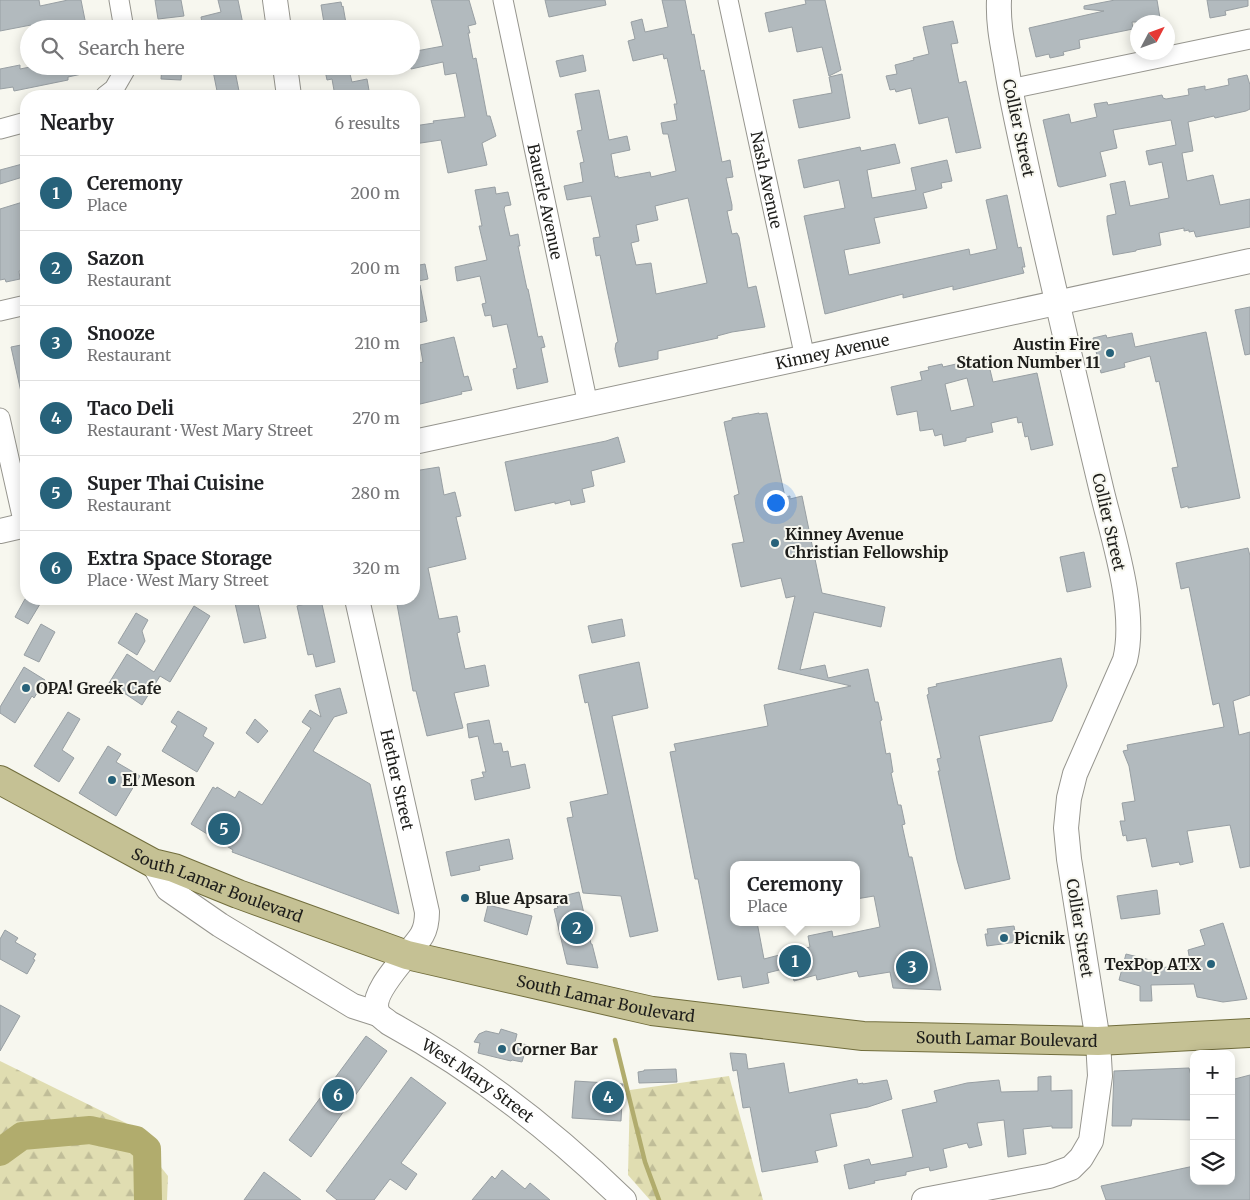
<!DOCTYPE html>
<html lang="en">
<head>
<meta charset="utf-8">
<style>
  body { margin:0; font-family:Merriweather,serif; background:#f6f6f6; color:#202124 }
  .controls { position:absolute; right:15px; bottom:15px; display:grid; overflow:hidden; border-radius:10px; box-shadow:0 2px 12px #0003 }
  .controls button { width:45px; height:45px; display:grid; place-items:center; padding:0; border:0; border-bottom:1px solid #e0e0e0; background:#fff; color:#202124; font:25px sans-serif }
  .compass { position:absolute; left:1130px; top:15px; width:45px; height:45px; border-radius:50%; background:#fff; box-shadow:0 2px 12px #0003; rotate:49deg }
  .you { position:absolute; left:775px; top:502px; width:18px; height:18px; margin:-12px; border:4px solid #fff; border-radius:50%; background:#1a73e8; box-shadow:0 0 0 8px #1a73e833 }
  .badge { display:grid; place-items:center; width:32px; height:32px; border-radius:50%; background:#27627a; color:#fff; font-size:16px; font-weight:700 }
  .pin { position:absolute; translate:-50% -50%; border:2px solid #fff; box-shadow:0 1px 5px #0006 }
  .popup { position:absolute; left:730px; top:861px; width:130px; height:65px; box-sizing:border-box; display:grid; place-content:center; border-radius:10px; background:#fff; filter:drop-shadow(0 1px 4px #0005); font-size:16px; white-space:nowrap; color:#757577 }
  .popup b { font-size:19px; color:#202124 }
  .popup::after { content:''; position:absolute; left:50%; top:100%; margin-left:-10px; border:10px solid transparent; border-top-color:#fff }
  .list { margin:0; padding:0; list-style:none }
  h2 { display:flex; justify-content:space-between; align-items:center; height:65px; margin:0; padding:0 20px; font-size:21px }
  h2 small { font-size:16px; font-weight:400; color:#757577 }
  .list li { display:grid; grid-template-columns:32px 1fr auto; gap:15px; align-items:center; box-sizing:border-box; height:75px; padding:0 20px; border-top:1px solid #e0e0e0 }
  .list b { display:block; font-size:19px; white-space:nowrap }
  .list p { margin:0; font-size:16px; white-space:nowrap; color:#757577 }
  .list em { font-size:16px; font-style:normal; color:#757577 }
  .icon { flex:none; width:28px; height:28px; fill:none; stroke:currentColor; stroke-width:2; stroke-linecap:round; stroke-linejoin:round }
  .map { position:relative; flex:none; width:1250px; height:1200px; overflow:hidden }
  .search { position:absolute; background:#fff; box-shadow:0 2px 12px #0003; left:20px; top:20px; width:400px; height:55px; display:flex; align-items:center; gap:12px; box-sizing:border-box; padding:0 18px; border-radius:28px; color:#757577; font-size:19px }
  .panel { position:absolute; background:#fff; box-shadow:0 2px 12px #0003; left:20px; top:90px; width:400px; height:515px; border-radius:20px }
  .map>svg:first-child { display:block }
  .forest { fill:url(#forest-firs) }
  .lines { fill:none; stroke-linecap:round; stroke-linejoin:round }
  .stream { stroke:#b1ac6d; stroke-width:4.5 }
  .river { stroke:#b1ac6d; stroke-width:28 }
  .building { fill:#b2babe; stroke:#989fa3; fill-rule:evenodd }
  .minor-casing { stroke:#96958e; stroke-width:21 }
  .tertiary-casing { stroke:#96958e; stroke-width:26 }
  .primary-casing { stroke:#716d3c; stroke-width:30 }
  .minor { stroke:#fff; stroke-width:19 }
  .tertiary { stroke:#fff; stroke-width:24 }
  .primary { stroke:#c5c194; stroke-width:28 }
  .poi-dot { fill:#27627a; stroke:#f7f7ef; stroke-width:2 }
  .labels { text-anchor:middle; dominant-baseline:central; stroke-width:4; stroke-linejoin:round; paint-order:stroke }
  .street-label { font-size:16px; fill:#1e1e1b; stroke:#f7f7ef }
  .poi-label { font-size:16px; font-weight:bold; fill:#1e1e1b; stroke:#f7f7ef; text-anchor:start }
</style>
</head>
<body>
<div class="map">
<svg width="1250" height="1200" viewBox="0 0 1250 1200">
  <defs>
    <pattern id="forest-firs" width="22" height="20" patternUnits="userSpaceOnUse" patternTransform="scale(1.25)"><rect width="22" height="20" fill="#e0ddb1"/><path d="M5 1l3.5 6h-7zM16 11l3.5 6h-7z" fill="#c0bd98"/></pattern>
  </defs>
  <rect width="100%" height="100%" fill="#f7f7ef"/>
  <g class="forest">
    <path d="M0 1061 126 1123 168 1176 167 1200H0Z"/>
    <path d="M729 1076 763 1200H650L628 1175 630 1090Z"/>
  </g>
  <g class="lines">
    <path class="stream" d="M615 1040 645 1162 659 1200"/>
    <path class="river" d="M0 1152 22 1136 90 1130 136 1140 147 1149 148 1200"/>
  </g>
  <g class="building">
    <path d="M0 0H39L40 6 68 0H81L86 25 67 29H31V25L0 31Z"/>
    <path d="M155 0H181L184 16 158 19Z"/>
    <path d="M218 0H238L244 29H203L201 17 221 12Z"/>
    <path d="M431 0H469L476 24 468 26 470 33H468L473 59 476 58 487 116H490L496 136 482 143 487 165 448 173 441 140 414 144V126L434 123 433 121 465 117 456 73 445 75 443 62 411 69V52L443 46Z"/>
    <path d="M545 0H605L606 5 549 17Z"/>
    <path d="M662 0H685L692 35 694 34 701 71 704 70 722 162 730 160 733 177 726 178 732 205V210L727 211 732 234 737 233 739 237 748 288 756 286 765 327 732 332 717 336 718 338 658 351V359L619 367 615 349 616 343 618 342 607 290 600 255 596 256 593 238 600 237 591 196 567 200 564 186 583 182 580 163 584 162 577 131 582 130 575 94 599 90 609 140 627 136 630 150 611 154 615 177 618 176V178L650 172 651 177 676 171 668 134H663L661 123 677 120 674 104H677L667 58 664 59 663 54 633 61 628 41 635 39 631 22 642 19 645 32 668 27ZM688 198 707 283 656 294 651 263 636 265 631 243 639 241 636 225 658 220 655 206Z"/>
    <path d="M805 0H825L841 70 829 76 822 47 797 52 792 27 769 32 765 13 806 4Z"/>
    <path d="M1115 0H1157L1160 18 1153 20 1154 22H1132L1133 29 1079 40 1080 48 1063 52 1064 55 1050 58 1049 54 1036 57 1029 28 1104 11 1084 9V6Z"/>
    <path d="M1207 0H1248V6L1225 11 1226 15 1210 18Z"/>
    <path d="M341 2 342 7 343 6 347 29H325L321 5Z"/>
    <path d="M953 21 958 43 951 44 959 83 966 81 981 148 956 153 948 117 919 124 911 88 896 92 895 89 890 90 886 76 897 74 895 65 914 60 913 58 929 54 923 27Z"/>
    <path d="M583 55 586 71 560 77 556 61Z"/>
    <path d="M20 65V69L35 66H90L91 72 68 77V80L14 91 13 87 0 89V69Z"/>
    <path d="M162 66H182L181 80 161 79Z"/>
    <path d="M212 66H234L240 96H218Z"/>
    <path d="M324 66H348L352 82 367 79 370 96H335L332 79 327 80Z"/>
    <path d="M842 74 850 118 799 128 793 100 832 93 829 77Z"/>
    <path d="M1247 75 1250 85V109L1246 111 1215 118 1214 116 1188 122 1193 151 1182 153 1187 181 1213 175 1220 205 1250 199V227L1196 237 1194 231 1189 232V230L1184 231V228L1159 233 1161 245 1136 250V251L1113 255 1107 221V216L1116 214 1110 184 1125 181 1130 206 1169 198 1162 162 1149 165 1146 151 1176 145 1171 120 1113 130 1117 148 1100 152 1106 176 1060 187 1058 186 1043 120 1069 114 1071 123 1097 117 1094 104 1107 102 1108 105 1162 95 1163 98 1166 99 1189 95 1188 89 1205 86V90L1229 85 1228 79Z"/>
    <path d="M895 144 900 163 867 170 872 198 916 190 911 168 947 160 952 181 941 183 942 188 923 193 927 208 874 218 880 243 844 250 849 275 969 249 970 255 997 249 986 200 1007 195 1018 248 1021 247 1025 267H1022L1024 273 953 290V286L903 298V294L825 314 804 216 845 208 839 180 804 188 798 160 860 147 861 151Z"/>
    <path d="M26 163V176L0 184V170Z"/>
    <path d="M495 187 496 194 508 192 511 205 505 206 504 209 510 236 518 234 520 246H518L527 289H528L538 337 542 336 545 347 541 348 548 382 517 389 513 369 517 368 507 324 493 327 491 315 485 316 482 304 486 303 480 276 457 281 455 267 487 260 479 226H482L475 190Z"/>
    <path d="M26 201V270L19 271 20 279 6 282 5 279 0 280V209Z"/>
    <path d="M425 264 428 279 414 282V266Z"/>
    <path d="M414 285H420L427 321 414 324Z"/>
    <path d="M1250 307V354L1245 355 1235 310Z"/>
    <path d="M1206 332 1240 498 1188 508V506L1181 508 1172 468 1178 467 1159 381 1156 382 1150 356 1124 363 1125 367 1101 373 1093 338 1106 335 1107 338 1132 333 1135 347Z"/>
    <path d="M454 337 464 377 468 376 472 390 461 392 462 394 416 405 414 396V364L423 362 420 345Z"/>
    <path d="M26 344V392H21L11 347Z"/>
    <path d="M987 357 993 382 1037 373 1053 445 1031 450 1028 436 1025 437 1022 422 1018 423 1017 417 991 423 993 432 966 438V441L944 446 942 434 935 436 933 429 920 431 917 411 897 415 891 387 922 380 920 372 929 370 928 367 942 364 943 367ZM967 378 974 406 951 411 945 384Z"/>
    <path d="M759 413V414L767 413 785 497 790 496V499L802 496 822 593 885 607 881 627 814 612 800 670 825 665 828 678 868 669 875 702H878L882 720 880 721 886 754 890 753 893 772 891 773 898 805H901L905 824 902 825 909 857H912L941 990 893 988 890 972 859 977 857 971 817 980 816 975 794 981 791 967 767 973 769 983 743 988 741 976 718 980 698 879H695L670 752 676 751 674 744 768 726 764 705 851 686 778 669 795 596 786 598 781 578 741 587 732 544 744 542 734 496 739 494 724 422 732 420V418ZM734 865H856V899L874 896 880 927 833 937 832 931 808 936 810 947 764 959 757 922H734Z"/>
    <path d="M618 437 625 462 591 471 594 486 582 489 585 502 571 505 570 500 555 504V502L515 511 505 462 606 441Z"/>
    <path d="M439 467 444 495 455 492 461 516 456 517 466 559 428 568 439 619 457 616 460 632 457 633 465 669 485 665 489 686 454 693 463 728 427 736 416 691H413L396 599H414V471Z"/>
    <path d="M1248 548 1250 556V695L1233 701 1239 735 1250 732V866L1240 868 1230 825 1187 831 1193 862 1180 865 1179 862 1152 867 1146 838 1127 841 1126 835 1123 836 1120 821H1125L1122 803 1135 801 1129 766 1123 751 1128 750 1127 745 1224 727 1219 703 1213 705 1189 587 1181 589 1176 563Z"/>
    <path d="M1084 552 1091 587 1067 592 1060 557Z"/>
    <path d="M25 599H43L28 624 15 617Z"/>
    <path d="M234 599H257L266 638 244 643Z"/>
    <path d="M321 600 335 662 316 667 313 654 308 655 297 606Z"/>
    <path d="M194 606 210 616 170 682 160 676 142 705 109 683 127 654 154 672Z"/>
    <path d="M136 613 148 620 142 631 145 641 137 655 118 643Z"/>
    <path d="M622 619 625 636 592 643 588 626Z"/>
    <path d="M41 624 55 632 39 662 24 655Z"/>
    <path d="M1061 658 1067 686 1052 721 979 736 1010 879 965 889 957 860 938 771H940L937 759 941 758 927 695 929 694 928 688 937 686 936 684Z"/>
    <path d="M639 662 648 708 612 716 658 931 630 937 621 896 583 893 567 818 573 817 570 802 608 794 588 702 585 703 579 675Z"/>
    <path d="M24 667 45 680 34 698 32 696 15 723 0 713V707Z"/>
    <path d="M340 688 347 713 334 717 313 751 370 784 399 914 232 852 233 850 191 824 213 787 216 789 217 787 235 798 239 791 262 805 311 728 302 722 310 710 321 717 315 695Z"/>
    <path d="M178 711 207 728 203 736 214 743 197 772 162 751 177 726 171 722Z"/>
    <path d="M68 712 80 719 62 750 74 758 59 782 34 766Z"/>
    <path d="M255 719 268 731 258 743 246 733Z"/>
    <path d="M489 720 494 744 501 743 503 752 508 751 511 767 525 764 530 788 475 800 471 780 484 777 482 772H486L478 736 469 738 467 724Z"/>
    <path d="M108 746 121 754 116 762 140 776 116 816 79 793Z"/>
    <path d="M509 839 513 859 479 866 480 870 451 876 446 852Z"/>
    <path d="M1157 890 1160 914 1121 919 1117 896Z"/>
    <path d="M579 892 591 944H592L598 968 567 964 554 909 558 908 555 898Z"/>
    <path d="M488 905 532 916 527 935 484 921Z"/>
    <path d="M1223 923 1247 999 1223 1002 1197 997 1194 984 1151 985 1152 1001H1140V986L1119 980 1126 954 1154 961 1152 968 1191 966 1188 950 1205 945 1200 930Z"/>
    <path d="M1014 926 1017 942 987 946 985 934H988L987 929Z"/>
    <path d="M5 930 18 938 15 942 36 954 33 959 35 960 27 974 0 959V939Z"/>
    <path d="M0 1005 20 1016 0 1051Z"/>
    <path d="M501 1029 517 1034 515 1042 527 1045 522 1062 512 1060 511 1061 478 1053 480 1043 474 1042 479 1034 486 1031 499 1034Z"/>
    <path d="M366 1036 387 1051 311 1157 289 1140Z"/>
    <path d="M730 1053 746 1054 748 1069 784 1063 789 1093 857 1079 858 1084 863 1083V1084L887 1080 892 1099 868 1107 830 1114 837 1146 815 1151 818 1162 762 1172 750 1107 743 1108 737 1070 733 1071Z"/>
    <path d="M1189 1068 1194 1087V1120L1132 1119 1131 1126H1112L1114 1071Z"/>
    <path d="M676 1069 677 1082 639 1083 638 1072 644 1071V1070Z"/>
    <path d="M1250 1075V1200H1106L1101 1186 1194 1166V1181H1231V1080Z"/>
    <path d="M1051 1076V1091L1072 1090V1128H1052V1126L1023 1129 1026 1154 1008 1157 1004 1120 977 1123 982 1145 969 1148 967 1143 943 1149 947 1167 930 1171 929 1167 906 1172V1175L874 1181 875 1183 849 1189 844 1165 869 1159 871 1165 913 1157 902 1110 937 1102 934 1091 967 1083 999 1080 1001 1092 1038 1091V1077Z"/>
    <path d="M411 1077 446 1103 401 1163 417 1174 406 1190 390 1179 374 1200H337L326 1191Z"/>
    <path d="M575 1081 623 1084 621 1121 572 1118Z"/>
    <path d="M502 1170 525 1189 530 1183 550 1200H472L492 1176 495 1179Z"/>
    <path d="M264 1172 301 1200H244Z"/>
  </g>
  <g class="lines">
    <g class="minor-casing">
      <g id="minor">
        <path d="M119 0 124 29"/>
        <path id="s1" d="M503 0 588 405"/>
        <path id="s2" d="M728 0 805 358"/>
        <path d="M1010 89 1250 39"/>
        <path d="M105 96 114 89 125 70 126 66"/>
        <path d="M0 129 26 122"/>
        <path d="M0 311 26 305"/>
        <path d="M0 418 24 525"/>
      </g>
    </g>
    <g class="tertiary-casing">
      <g id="tertiary">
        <path d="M275 0 279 29"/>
        <path d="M285 66 289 96"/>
        <path id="s3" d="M414 442 1250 261"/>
        <path d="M0 531 26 525"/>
        <path id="s4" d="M357 599 427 912C427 920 426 928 422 935 412 952 367 993 378 1013 380 1017 386 1020 389 1023 475 1070 554 1132 624 1200"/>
        <path d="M153 863 168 889 220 925 353 1006 378 1014"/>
        <path d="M924 1200 1049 1176 1071 1168 1081 1158 1091 1141 1100 1076 1098 1041 1069 859 1066 828 1069 798 1075 774 1125 660C1137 611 1114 541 1102 492 1076 383 1050 274 1026 164 1019 131 1011 97 1006 64 1002 42 998 23 999 0"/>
      </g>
    </g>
    <g class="primary-casing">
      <g id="primary">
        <path id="s5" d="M0 780 153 863 174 868 238 894 407 955 652 1011 863 1036 1098 1041 1250 1033"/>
      </g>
    </g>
    <use href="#minor" class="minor"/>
    <use href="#tertiary" class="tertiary"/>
    <use href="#primary" class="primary"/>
  </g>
  <g class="poi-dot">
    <circle cx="1110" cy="353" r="5"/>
    <circle cx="775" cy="543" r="5"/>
    <circle cx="26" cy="688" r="5"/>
    <circle cx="112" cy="780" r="5"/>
    <circle cx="465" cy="898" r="5"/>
    <circle cx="1004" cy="938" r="5"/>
    <circle cx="1211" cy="964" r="5"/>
    <circle cx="502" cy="1049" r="5"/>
  </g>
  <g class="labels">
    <g class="street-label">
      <text transform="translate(1019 128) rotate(78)">Collier Street</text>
      <text stroke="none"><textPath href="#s2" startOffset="184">Nash Avenue</textPath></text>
      <text stroke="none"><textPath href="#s1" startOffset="206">Bauerle Avenue</textPath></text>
      <text stroke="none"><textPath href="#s3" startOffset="428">Kinney Avenue</textPath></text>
      <text transform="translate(1109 522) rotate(77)">Collier Street</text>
      <text stroke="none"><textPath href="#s4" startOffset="185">Hether Street</textPath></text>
      <text stroke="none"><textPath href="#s5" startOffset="242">South Lamar Boulevard</textPath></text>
      <text transform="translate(1080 928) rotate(81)">Collier Street</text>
      <text stroke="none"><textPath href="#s5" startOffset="648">South Lamar Boulevard</textPath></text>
      <text stroke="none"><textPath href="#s5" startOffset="1052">South Lamar Boulevard</textPath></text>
      <text stroke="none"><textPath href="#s4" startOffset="558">West Mary Street</textPath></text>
    </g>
    <g class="poi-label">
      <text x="1100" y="344" text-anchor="end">Austin Fire<tspan x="1100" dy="18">Station Number 11</tspan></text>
      <text x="785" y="534">Kinney Avenue<tspan x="785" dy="18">Christian Fellowship</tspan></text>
      <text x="36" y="688">OPA! Greek Cafe</text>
      <text x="122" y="780">El Meson</text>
      <text x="475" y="898">Blue Apsara</text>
      <text x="1014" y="938">Picnik</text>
      <text x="1201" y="964" text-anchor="end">TexPop ATX</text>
      <text x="512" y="1049">Corner Bar</text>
    </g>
  </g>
</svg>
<div class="controls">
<button>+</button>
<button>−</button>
<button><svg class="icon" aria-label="layers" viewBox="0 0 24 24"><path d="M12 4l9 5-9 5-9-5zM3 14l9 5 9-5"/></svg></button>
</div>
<svg class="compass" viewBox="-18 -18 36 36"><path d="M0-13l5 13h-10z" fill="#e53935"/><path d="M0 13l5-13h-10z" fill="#757577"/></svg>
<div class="you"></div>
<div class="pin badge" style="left:795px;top:961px">1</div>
<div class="popup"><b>Ceremony</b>Place</div>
<div class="pin badge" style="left:577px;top:928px">2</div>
<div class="pin badge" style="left:912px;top:967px">3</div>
<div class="pin badge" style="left:608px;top:1097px">4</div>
<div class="pin badge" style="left:224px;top:829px">5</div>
<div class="pin badge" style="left:338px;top:1095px">6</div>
<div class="search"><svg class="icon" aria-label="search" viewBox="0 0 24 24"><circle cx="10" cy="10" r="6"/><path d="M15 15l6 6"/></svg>Search here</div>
<section class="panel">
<h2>Nearby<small>6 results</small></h2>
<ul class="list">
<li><span class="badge">1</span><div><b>Ceremony</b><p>Place</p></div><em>200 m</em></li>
<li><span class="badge">2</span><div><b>Sazon</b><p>Restaurant</p></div><em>200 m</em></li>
<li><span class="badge">3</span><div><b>Snooze</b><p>Restaurant</p></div><em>210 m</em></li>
<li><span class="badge">4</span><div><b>Taco Deli</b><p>Restaurant · West Mary Street</p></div><em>270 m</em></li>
<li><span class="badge">5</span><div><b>Super Thai Cuisine</b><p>Restaurant</p></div><em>280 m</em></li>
<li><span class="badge">6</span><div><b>Extra Space Storage</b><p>Place · West Mary Street</p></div><em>320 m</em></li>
</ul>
</section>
</div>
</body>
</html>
